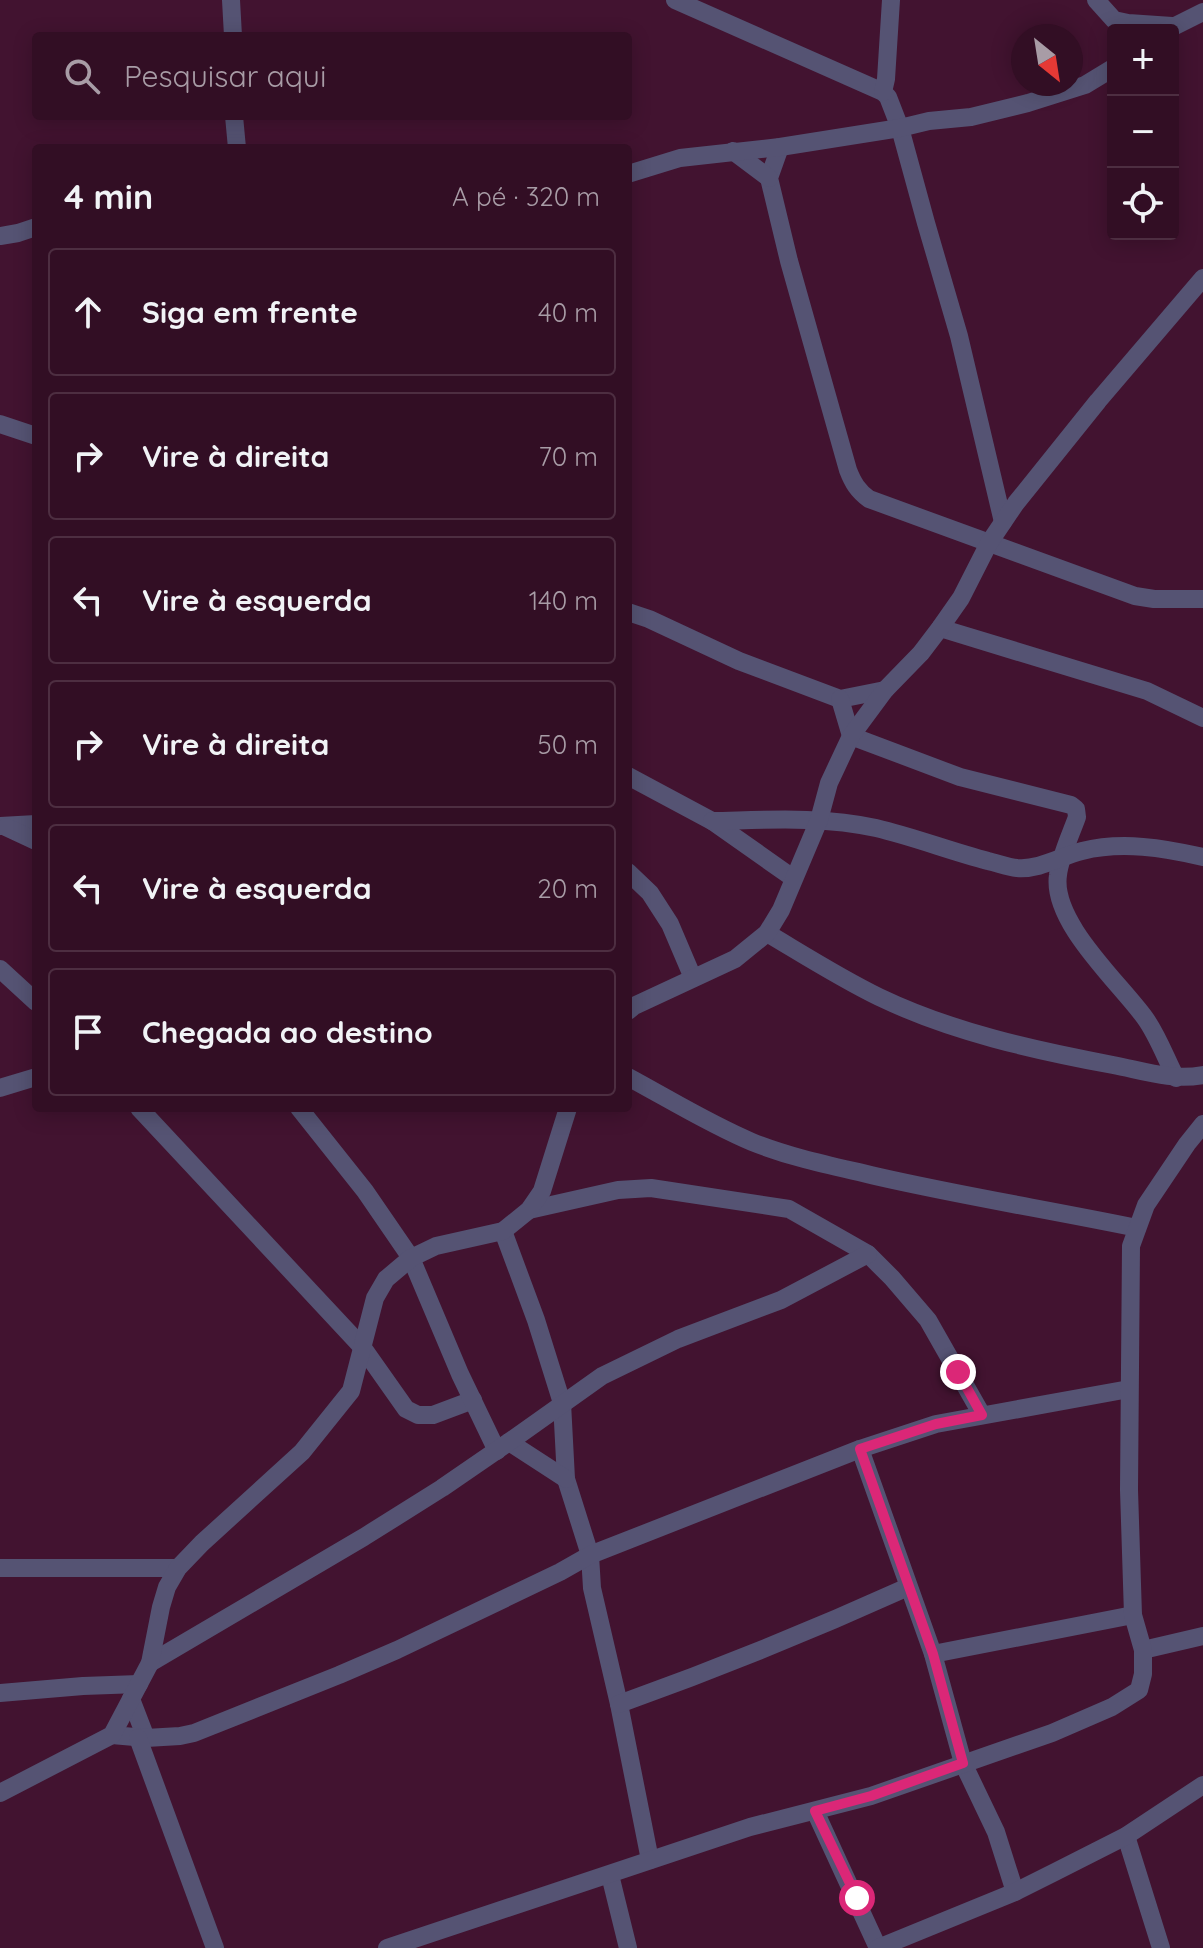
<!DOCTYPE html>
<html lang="pt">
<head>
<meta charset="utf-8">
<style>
  body { margin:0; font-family:Quicksand,sans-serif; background:#3a172c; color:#f1f3f6 }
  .controls { position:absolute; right:24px; top:24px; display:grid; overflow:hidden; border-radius:8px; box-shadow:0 4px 20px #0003 }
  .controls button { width:72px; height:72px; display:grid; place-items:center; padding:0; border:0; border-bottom:2px solid #4d2e41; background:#320e24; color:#f1f3f6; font:40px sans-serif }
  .compass { position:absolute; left:1011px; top:24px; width:72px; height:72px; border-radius:50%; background:#320e24; box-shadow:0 4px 20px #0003; rotate:150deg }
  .stop { position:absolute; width:24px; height:24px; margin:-18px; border:6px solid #db2777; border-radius:50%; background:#fff }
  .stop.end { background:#db2777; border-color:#fff; box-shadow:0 2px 8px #0008 }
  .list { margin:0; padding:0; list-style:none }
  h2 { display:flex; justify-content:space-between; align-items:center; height:104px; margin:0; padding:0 32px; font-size:34px }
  h2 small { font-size:26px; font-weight:400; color:#a89ca6 }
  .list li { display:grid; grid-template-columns:52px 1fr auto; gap:24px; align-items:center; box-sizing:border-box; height:128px; margin:0 16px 16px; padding:0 16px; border:2px solid #4d2e41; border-radius:8px }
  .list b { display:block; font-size:30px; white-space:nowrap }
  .list em { font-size:26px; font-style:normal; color:#a89ca6 }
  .icon { flex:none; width:44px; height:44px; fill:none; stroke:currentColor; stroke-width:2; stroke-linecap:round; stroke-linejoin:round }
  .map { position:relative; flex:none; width:1203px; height:1948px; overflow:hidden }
  .search { position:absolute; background:#320e24; box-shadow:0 4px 20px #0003; left:32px; top:32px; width:600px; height:88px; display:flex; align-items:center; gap:20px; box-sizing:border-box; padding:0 28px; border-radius:8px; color:#a89ca6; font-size:30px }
  .panel { position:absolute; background:#320e24; box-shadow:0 4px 20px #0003; left:32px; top:144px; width:600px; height:968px; border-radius:8px }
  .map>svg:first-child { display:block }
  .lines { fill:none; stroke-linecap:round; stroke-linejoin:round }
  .minor { stroke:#555373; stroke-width:18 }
  .route { stroke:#db2777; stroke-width:10 }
</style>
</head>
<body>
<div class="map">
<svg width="1203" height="1948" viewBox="0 0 1203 1948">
  <rect width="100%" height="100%" fill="#421330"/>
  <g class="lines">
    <g class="minor">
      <path d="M231 0 233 36"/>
      <path d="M675 0 883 92 888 97 900 128 926 223 959 336 1003 522"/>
      <path d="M1096 0 1114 20 1128 23 1172 26"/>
      <path d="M1167 30 1203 12"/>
      <path d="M883 92 886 79 891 0"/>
      <path d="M234 116 237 148"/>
      <path d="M780 147 769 178 789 261 848 470C853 483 858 491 869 499L1135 596 1154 599H1203"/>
      <path d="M733 151 769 178"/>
      <path d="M628 174 680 158 780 147 900 128 929 121 971 117 1028 103 1085 85 1113 68"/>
      <path d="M0 236 18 233 36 227"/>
      <path d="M0 424 36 436"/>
      <path d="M628 612 649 619 739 661 840 699 885 690"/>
      <path d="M940 628 1147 691 1203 718"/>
      <path d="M840 699 851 736 960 777 1071 805 1076 809 1077 817C1071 834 1060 857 1058 875 1051 922 1119 982 1145 1018 1158 1036 1166 1059 1176 1078"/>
      <path d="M628 776 712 821 793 878"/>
      <path d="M712 821C766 820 822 816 876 828 914 837 950 851 988 861 997 863 1008 867 1017 868 1040 870 1061 856 1082 851 1122 841 1164 848 1203 857"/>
      <path d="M0 826 36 824"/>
      <path d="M6 827 36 841"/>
      <path d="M628 872 650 893 670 924 693 978"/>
      <path d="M767 933C804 955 840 978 879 997 952 1032 1033 1050 1113 1065 1144 1071 1172 1081 1203 1075"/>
      <path d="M0 969 36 1002"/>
      <path d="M628 1011 634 1006 735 959 767 933 781 910 819 820 829 783 851 736 885 690 921 653 940 628 961 598 989 543 1016 503 1098 401 1203 278"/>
      <path d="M628 1077C669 1099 709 1124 752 1142 792 1158 833 1166 875 1176 962 1196 1050 1210 1137 1228"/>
      <path d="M0 1088 36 1077"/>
      <path d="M139 1108 363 1348 406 1409 418 1415H433L473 1400"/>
      <path d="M299 1108 365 1191 411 1258 460 1374 497 1451"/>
      <path d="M529 1210 618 1190 651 1188 789 1209 868 1254 892 1278 928 1320 982 1415"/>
      <path d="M503 1231 536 1320 562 1403 566 1479 590 1555 592 1588 619 1704 650 1860"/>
      <path d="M509 1442 566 1479"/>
      <path d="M860 1449 933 1654 963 1763 996 1832 1015 1892"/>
      <path d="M0 1568H178"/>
      <path d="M1143 1650 1203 1636"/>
      <path d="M933 1654 1133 1615"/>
      <path d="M150 1663 364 1537 442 1488 509 1442 602 1376 678 1339 781 1300 868 1254"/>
      <path d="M0 1693 83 1686 139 1684"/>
      <path d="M131 1699 146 1738"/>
      <path d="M619 1704C717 1669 813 1630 908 1587"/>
      <path d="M112 1735 146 1738 180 1736 194 1733 339 1675 397 1650 560 1572 590 1555 860 1449 936 1424 1129 1389"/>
      <path d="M138 1738 215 1948"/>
      <path d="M0 1793 112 1735 150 1663 161 1607 167 1587 178 1568 202 1543 302 1452 351 1391 375 1298 386 1279 411 1258 436 1246 503 1231 529 1210 542 1191 568 1108"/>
      <path d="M815 1811 878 1948"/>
      <path d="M1126 1836 1161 1948"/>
      <path d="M610 1875 628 1948"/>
      <path d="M387 1948 750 1827 871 1796 1052 1733 1112 1707 1139 1690 1143 1674V1650L1133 1615 1129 1490 1131 1246 1146 1205 1187 1144 1203 1124"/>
      <path d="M878 1948 1015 1892 1055 1872 1126 1836 1203 1785"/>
    </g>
  </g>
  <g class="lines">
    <path class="route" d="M857 1898 815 1811 871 1796 963 1763 933 1654 860 1449 936 1424 982 1415 958 1372"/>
  </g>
</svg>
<div class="controls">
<button>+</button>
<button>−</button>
<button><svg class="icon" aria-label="locate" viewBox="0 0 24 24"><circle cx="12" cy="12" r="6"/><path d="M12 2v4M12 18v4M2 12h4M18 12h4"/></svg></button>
</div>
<svg class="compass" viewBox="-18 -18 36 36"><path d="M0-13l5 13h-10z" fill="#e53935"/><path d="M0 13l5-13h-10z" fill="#a89ca6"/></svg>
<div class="stop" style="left:857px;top:1898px"></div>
<div class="stop end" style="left:958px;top:1372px"></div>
<div class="search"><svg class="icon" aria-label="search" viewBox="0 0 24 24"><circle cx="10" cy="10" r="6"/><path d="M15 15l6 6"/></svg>Pesquisar aqui</div>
<section class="panel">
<h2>4 min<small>A pé · 320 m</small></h2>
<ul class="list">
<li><svg class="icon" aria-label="ahead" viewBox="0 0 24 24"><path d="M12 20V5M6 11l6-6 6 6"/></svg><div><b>Siga em frente</b></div><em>40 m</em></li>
<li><svg class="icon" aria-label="right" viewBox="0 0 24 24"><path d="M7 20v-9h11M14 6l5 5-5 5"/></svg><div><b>Vire à direita</b></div><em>70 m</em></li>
<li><svg class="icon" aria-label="left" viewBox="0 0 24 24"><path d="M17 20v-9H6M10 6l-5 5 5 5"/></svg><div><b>Vire à esquerda</b></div><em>140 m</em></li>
<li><svg class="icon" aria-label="right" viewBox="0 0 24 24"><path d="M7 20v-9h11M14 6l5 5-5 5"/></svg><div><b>Vire à direita</b></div><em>50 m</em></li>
<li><svg class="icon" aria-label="left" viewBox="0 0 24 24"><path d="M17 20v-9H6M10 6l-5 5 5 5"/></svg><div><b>Vire à esquerda</b></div><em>20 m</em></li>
<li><svg class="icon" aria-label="arrive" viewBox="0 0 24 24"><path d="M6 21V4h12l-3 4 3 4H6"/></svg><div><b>Chegada ao destino</b></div></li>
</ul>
</section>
</div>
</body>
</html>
